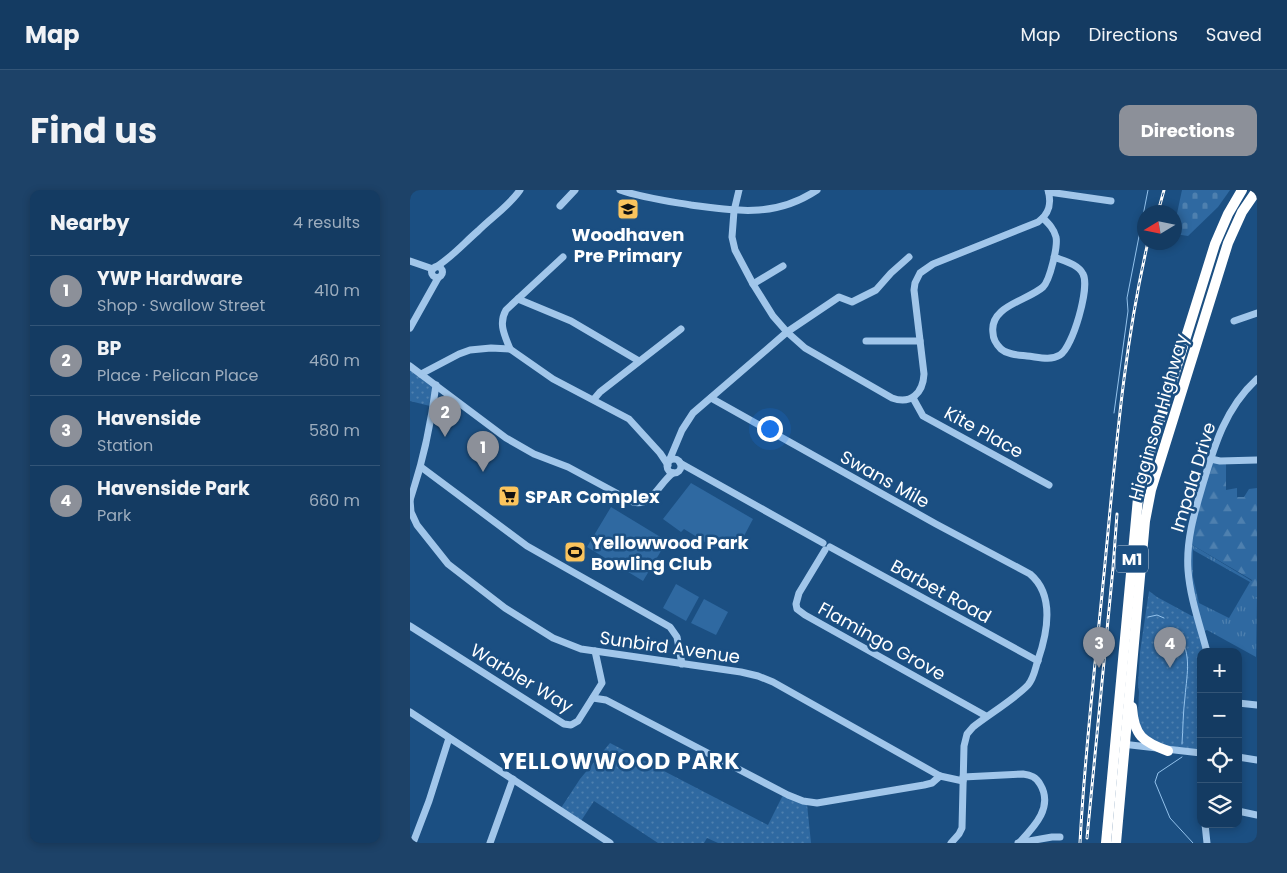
<!DOCTYPE html>
<html lang="en">
<head>
<meta charset="utf-8">
<style>
  body { margin:0; font-family:Poppins,sans-serif; background:#1d4268; color:#f1f3f6 }
  .controls { position:absolute; right:15px; bottom:15px; display:grid; overflow:hidden; border-radius:10px; box-shadow:0 2px 8px #0003 }
  .controls button { width:45px; height:45px; display:grid; place-items:center; padding:0; border:0; border-bottom:1px solid #357; background:#143b62; color:#f1f3f6; font:25px sans-serif }
  .compass { position:absolute; left:727px; top:15px; width:45px; height:45px; border-radius:50%; background:#143b62; box-shadow:0 2px 8px #0003; rotate:260deg }
  .you { position:absolute; left:359px; top:238px; width:18px; height:18px; margin:-12px; border:4px solid #fff; border-radius:50%; background:#1a73e8; box-shadow:0 0 0 8px #1a73e833 }
  .badge { display:grid; place-items:center; width:32px; height:32px; border-radius:50%; background:#8c9099; color:#fff; font-size:16px; font-weight:700 }
  .pin { position:absolute; translate:-50% -41px; filter:drop-shadow(0 1px 2px #0008) }
  .pin::after { content:''; position:absolute; top:26px; width:18px; height:15px; background:inherit; clip-path:polygon(0 0,100% 0,50% 100%) }
  .list { margin:0; padding:0; list-style:none }
  h2 { display:flex; justify-content:space-between; align-items:center; height:65px; margin:0; padding:0 20px; font-size:21px }
  h2 small { font-size:16px; font-weight:400; color:#9dadbe }
  .list li { display:grid; grid-template-columns:32px 1fr auto; gap:15px; align-items:center; box-sizing:border-box; height:70px; padding:0 20px; border-top:1px solid #357 }
  .list b { display:block; font-size:19px; white-space:nowrap }
  .list p { margin:0; font-size:16px; white-space:nowrap; color:#9dadbe }
  .list em { font-size:16px; font-style:normal; color:#9dadbe }
  .icon { flex:none; width:28px; height:28px; fill:none; stroke:currentColor; stroke-width:2; stroke-linecap:round; stroke-linejoin:round }
  .map { position:relative; flex:none; width:847px; height:653px; overflow:hidden; border-radius:10px }
  header { display:flex; align-items:center; gap:30px; box-sizing:border-box; height:70px; padding:0 25px; background:#143b62; border-bottom:1px solid #357 }
  header strong { font-size:24px }
  nav { display:flex; gap:28px; margin-inline-start:auto; font-size:18px }
  .intro { display:flex; align-items:center; justify-content:space-between; box-sizing:border-box; height:120px; padding:0 30px }
  h1 { margin:0; font-size:35px }
  .button { padding:12px 22px; border-radius:10px; background:#8c9099; color:#fff; font-size:18px; font-weight:700 }
  main { display:flex; gap:30px; padding:0 30px }
  aside { flex:1; background:#143b62; border-radius:10px; box-shadow:0 2px 8px #0003 }
  .map>svg:first-child { display:block }
  .grass { fill:url(#grass-tufts); fill-rule:evenodd }
  .forest { fill:url(#forest-firs) }
  .cemetery { fill:url(#cemetery-stones) }
  .park { fill:url(#park-dots) }
  .pitch { fill:#2f69a1 }
  .lines { fill:none; stroke-linecap:round; stroke-linejoin:round }
  .stream { stroke:#93c2ec; stroke-width:1 }
  .minor { stroke:#a1c6ea; stroke-width:7 }
  .highway { stroke:#fff; stroke-width:10 }
  .rail-casing { stroke:#fff; stroke-width:3 }
  .rail { stroke:#1b4f82; stroke-width:1; stroke-dasharray:4; stroke-linecap:butt }
  .labels { text-anchor:middle; dominant-baseline:central; stroke-width:5; stroke-linejoin:round; paint-order:stroke }
  .shield { fill:#1b4f82; stroke:#bbcada; stroke-width:1 }
  .shield-label { font-size:16px; font-weight:bold; fill:#fff }
  .poi-label { font-size:18px; font-weight:bold; fill:#fff; stroke:#1b4f82; text-anchor:start }
  .street-label { font-size:18px; fill:#fff; stroke:#1b4f82 }
  .district-label { font-size:22px; font-weight:bold; letter-spacing:1px; fill:#fff; stroke:#1b4f82 }
</style>
</head>
<body>
<header>
<strong>Map</strong>
<nav><a>Map</a><a>Directions</a><a>Saved</a></nav>
</header>
<div class="intro"><h1>Find us</h1><a class="button">Directions</a></div>
<main>
<aside>
<h2>Nearby<small>4 results</small></h2>
<ul class="list">
<li><span class="badge">1</span><div><b>YWP Hardware</b><p>Shop · Swallow Street</p></div><em>410 m</em></li>
<li><span class="badge">2</span><div><b>BP</b><p>Place · Pelican Place</p></div><em>460 m</em></li>
<li><span class="badge">3</span><div><b>Havenside</b><p>Station</p></div><em>580 m</em></li>
<li><span class="badge">4</span><div><b>Havenside Park</b><p>Park</p></div><em>660 m</em></li>
</ul>
</aside>
<div class="map">
<svg width="847" height="653" viewBox="0 0 847 653">
  <defs>
    <pattern id="grass-tufts" width="24" height="20" patternUnits="userSpaceOnUse" patternTransform="scale(1.25)"><rect width="24" height="20" fill="#2f69a1"/><path d="M3 7l-1-3M5 7V3M7 7l1-3M15 17l-1-3M17 17v-4M19 17l1-3" fill="none" stroke="#4e80af"/></pattern>
    <pattern id="forest-firs" width="22" height="20" patternUnits="userSpaceOnUse" patternTransform="scale(1.25)"><rect width="22" height="20" fill="#2f69a1"/><path d="M5 1l3.5 6h-7zM16 11l3.5 6h-7z" fill="#4e80af"/></pattern>
    <pattern id="cemetery-stones" width="16" height="16" patternUnits="userSpaceOnUse" patternTransform="scale(1.25)"><rect width="16" height="16" fill="#2f69a1"/><path d="M2 7V4a2 2 0 0 1 4 0v3zM10 15v-3a2 2 0 0 1 4 0v3z" fill="#4e80af"/></pattern>
    <pattern id="park-dots" width="8" height="8" patternUnits="userSpaceOnUse" patternTransform="scale(1.25)"><rect width="8" height="8" fill="#2f69a1"/><path d="M2 2h.1M6 6h.1" fill="none" stroke="#4e80af" stroke-width="1.8" stroke-linecap="round"/></pattern>
  </defs>
  <rect width="100%" height="100%" fill="#1b4f82"/>
  <path class="grass" d="M779 353 842 391 846 407 847 406 846 467 797 440 792 442 783 410ZM783 360 840 392 819 428 789 413 783 387Z"/>
  <path class="forest" d="M801 269 816 271V300L827 298V307H834L839 299 847 298V406L846 407 838 404V400L842 390 779 353Z"/>
  <path class="cemetery" d="M772 0H820L808 17 778 46 765 44V33Z"/>
  <g class="park">
    <path d="M0 179 25 198 20 216 0 211Z"/>
    <path d="M739 401 747 407 782 426 788 425 797 462H791V563L759 561 733 549 728 526 729 502 728 494 730 462Z"/>
    <path d="M200 553 358 635 373 605 397 614 401 653H308L297 648 294 653H248L184 611 171 631 151 618 170 589Z"/>
  </g>
  <g class="pitch">
    <path d="M281 293 343 329 326 361 317 357H303L274 339 271 342 253 329Z"/>
    <path d="M201 317 257 351 233 391 177 357Z"/>
    <path d="M266 394 289 407 276 431 253 418Z"/>
    <path d="M294 409 318 422 306 445 281 433Z"/>
  </g>
  <g class="lines">
    <g class="stream">
      <path d="M704 223 718 121 717 108 738 0"/>
      <path d="M738 427 747 425 754 428"/>
      <path d="M765 440C783 461 777 482 775 507 773 523 773 539 772 554"/>
      <path d="M772 567 748 583 745 592 760 628 783 653"/>
    </g>
    <g class="minor">
      <path d="M210 0C233 8 257 11 281 15 327 21 365 28 407 0"/>
      <path d="M329 0 324 21 322 47 325 60 343 94 363 126 377 142 395 158 482 208C501 215 513 203 514 184L504 100 505 93 510 83 523 74 628 32C639 24 642 14 638 0"/>
      <path d="M639 2 701 11"/>
      <path d="M150 16 165 0"/>
      <path d="M633 28C639 34 644 39 646 47 648 56 640 90 633 97 617 111 579 116 583 143 583 149 587 155 591 159 598 165 608 165 617 166 628 167 640 171 650 165 663 157 680 97 673 84 668 74 654 71 644 67"/>
      <path d="M0 71 23 79"/>
      <circle cx="27" cy="82" r="5.5"/>
      <path d="M26 77C42 67 54 53 68 41 82 27 99 16 110 0"/>
      <path d="M343 94 373 76"/>
      <path d="M108 109 161 131 229 171"/>
      <path d="M824 131 847 123"/>
      <path d="M0 138 28 88"/>
      <path d="M456 151H510"/>
      <path d="M100 159C95 146 88 134 96 120L153 67"/>
      <path d="M0 176 96 248 124 264 158 277 223 312C242 317 249 293 263 283"/>
      <path d="M11 184 49 164 60 160 81 158 100 159 143 189 219 229 250 263 258 275"/>
      <path d="M301 208 526 334 620 384C645 405 637 444 628 470 625 479 624 488 618 495 606 508 578 525 563 537L557 544 554 556 552 638 549 644 541 653"/>
      <path d="M503 208 513 226 639 295"/>
      <path d="M184 209 190 202 271 139"/>
      <path d="M801 269 810 271 847 270"/>
      <circle cx="264" cy="276" r="7"/>
      <path d="M259 271 272 240 283 223 377 142 429 107 442 112 466 100 481 83 499 67"/>
      <path d="M270 273 413 353"/>
      <path d="M11 277 117 356 260 437 267 447 272 474"/>
      <path d="M0 310 1 322 7 335 38 374 95 418 143 448 171 459 331 482 348 486 363 492 530 586 553 591"/>
      <path d="M0 310C13 272 21 234 26 195"/>
      <path d="M420 357 628 471"/>
      <path d="M415 360 389 403 386 414 387 419 395 425 576 526"/>
      <path d="M0 436 154 534 161 535 168 531 192 493 185 461"/>
      <path d="M797 462C790 435 780 408 778 380 776 351 784 324 792 297 804 257 815 218 847 189"/>
      <path d="M183 508 196 510 378 605 393 611 407 613 514 595 522 593 530 586"/>
      <path d="M828 513 847 515"/>
      <path d="M0 522 200 653"/>
      <path d="M712 554 791 563"/>
      <path d="M828 567 847 570"/>
      <path d="M553 587 613 584C621 585 626 587 630 594 644 617 624 637 609 653"/>
      <path d="M828 621 847 625"/>
      <path d="M795 634 797 653"/>
      <path d="M3 653 19 611 39 548"/>
      <path d="M80 653 103 589"/>
      <path d="M608 653 642 647H650"/>
    </g>
    <g class="highway">
      <path d="M722 517C724 546 733 552 758 561"/>
      <path d="M696 653 728 308 732 288 805 54 818 24 832 0"/>
      <path d="M706 653 735 331 741 300 818 53 832 22 847 0"/>
    </g>
    <g class="rail-casing">
      <g id="rail">
        <path d="M748 22 754 0"/>
        <path d="M677 648 703 378 707 324"/>
        <path d="M670 653C675 556 687 460 696 363 706 259 714 155 738 52"/>
      </g>
    </g>
    <use href="#rail" class="rail"/>
  </g>
  <defs>
    <g id="school-square" transform="scale(1.125)"><rect x="-9" y="-9" width="18" height="18" rx="4" fill="#fbc45d" stroke="#1b4f82"/><path d="M0-5L7-2L0 1L-7-2ZM-4 1L0 2.5L4 1V4Q0 6-4 4Z" fill="#111"/></g>
    <g id="supermarket-square" transform="scale(1.125)"><rect x="-9" y="-9" width="18" height="18" rx="4" fill="#fbc45d" stroke="#1b4f82"/><path d="M-6-5.5h2.5l.6 2H6L4.5 2H-2.5L-4.4-4H-6ZM-1.5 3.2a1.3 1.3 0 1 0 .1 0ZM3 3.2a1.3 1.3 0 1 0 .1 0Z" fill="#111"/></g>
    <g id="stadium-square" transform="scale(1.125)"><rect x="-9" y="-9" width="18" height="18" rx="4" fill="#fbc45d" stroke="#1b4f82"/><path d="M0-5a6.5 5 0 1 0 0 10a6.5 5 0 1 0 0-10ZM-3.5-1.8h7v3.6h-7Z" fill="#111"/></g>
  </defs>
  <g fill-rule="evenodd">
    <use href="#school-square" x="218" y="19"/>
    <use href="#supermarket-square" x="99" y="306"/>
    <use href="#stadium-square" x="165" y="362"/>
  </g>
  <g class="labels">
    <rect class="shield" x="706" y="355.5" width="32" height="27" rx="4"/>
    <g class="shield-label">
      <text x="722" y="369">M1</text>
    </g>
    <g class="poi-label">
      <text x="218" y="44" text-anchor="middle">Woodhaven<tspan x="218" dy="21">Pre Primary</tspan></text>
      <text x="115" y="306">SPAR Complex</text>
      <text x="181" y="352">Yellowwood Park<tspan x="181" dy="21">Bowling Club</tspan></text>
    </g>
    <g class="street-label">
      <text transform="translate(748 227) rotate(-74)">Higginson Highway</text>
      <text transform="translate(574 242) rotate(29)">Kite Place</text>
      <text transform="translate(783 287) rotate(-73)">Impala Drive</text>
      <text transform="translate(475 289) rotate(29)">Swans Mile</text>
      <text transform="translate(531 401) rotate(29)">Barbet Road</text>
      <text transform="translate(472 451) rotate(29)">Flamingo Grove</text>
      <text transform="translate(260 457) rotate(8)">Sunbird Avenue</text>
      <text transform="translate(112 488) rotate(31)">Warbler Way</text>
    </g>
    <g class="district-label">
      <text x="210" y="571">YELLOWWOOD PARK</text>
    </g>
  </g>
</svg>
<div class="controls">
<button>+</button>
<button>−</button>
<button><svg class="icon" aria-label="locate" viewBox="0 0 24 24"><circle cx="12" cy="12" r="6"/><path d="M12 2v4M12 18v4M2 12h4M18 12h4"/></svg></button>
<button><svg class="icon" aria-label="layers" viewBox="0 0 24 24"><path d="M12 4l9 5-9 5-9-5zM3 14l9 5 9-5"/></svg></button>
</div>
<svg class="compass" viewBox="-18 -18 36 36"><path d="M0-13l5 13h-10z" fill="#e53935"/><path d="M0 13l5-13h-10z" fill="#9dadbe"/></svg>
<div class="you"></div>
<div class="pin badge" style="left:73px;top:282px">1</div>
<div class="pin badge" style="left:35px;top:247px">2</div>
<div class="pin badge" style="left:689px;top:478px">3</div>
<div class="pin badge" style="left:760px;top:478px">4</div>
</div>
</main>
</body>
</html>
